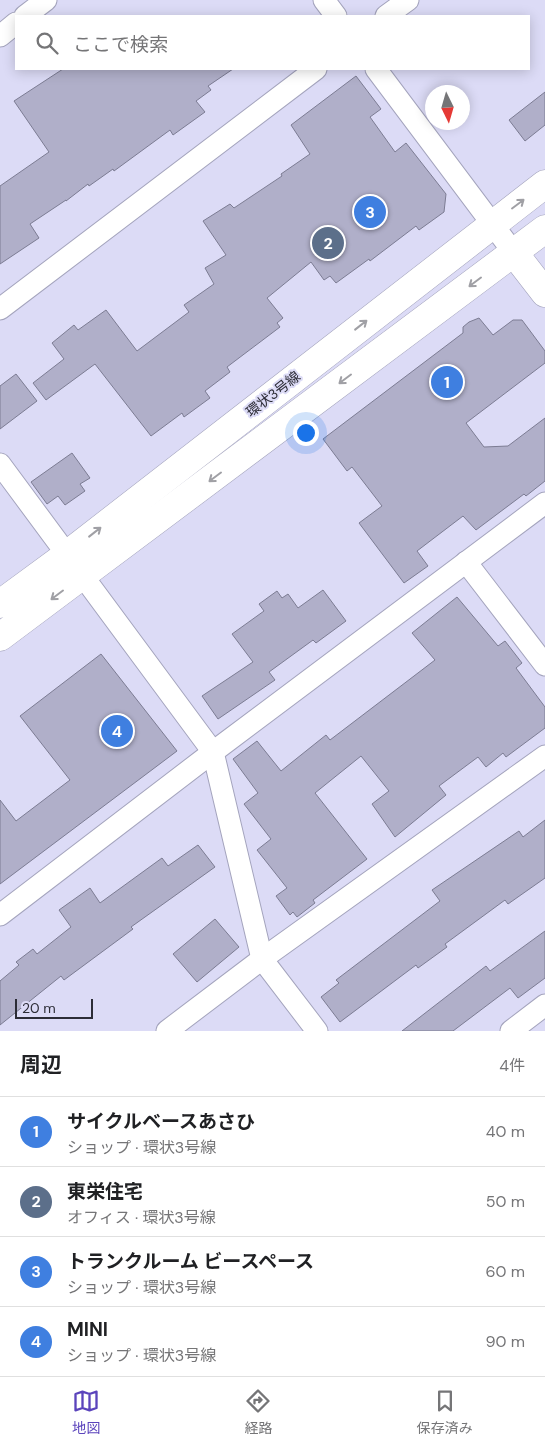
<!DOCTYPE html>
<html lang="ja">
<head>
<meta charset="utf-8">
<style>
  body { margin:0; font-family:"DM Sans","Noto Sans JP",sans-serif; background:#f2f2f2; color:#202124 }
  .compass { position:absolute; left:425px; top:85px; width:45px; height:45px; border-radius:50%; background:#fff; box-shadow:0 2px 12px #0003; rotate:175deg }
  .scale { position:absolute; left:15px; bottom:12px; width:78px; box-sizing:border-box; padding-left:5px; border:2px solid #2c2c36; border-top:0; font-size:14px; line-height:18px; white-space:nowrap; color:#2c2c36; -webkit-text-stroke:4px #dcdbf6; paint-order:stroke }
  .you { position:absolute; left:305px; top:432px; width:18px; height:18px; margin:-12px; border:4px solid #fff; border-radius:50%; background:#1a73e8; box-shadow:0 0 0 8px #1a73e833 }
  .badge { display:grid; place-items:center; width:32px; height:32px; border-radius:50%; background:#5b44bc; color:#fff; font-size:16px; font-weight:700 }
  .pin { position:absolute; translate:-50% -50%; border:2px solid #fff; box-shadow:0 1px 5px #0006 }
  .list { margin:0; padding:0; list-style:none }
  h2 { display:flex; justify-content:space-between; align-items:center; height:65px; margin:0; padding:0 20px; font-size:21px }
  h2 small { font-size:16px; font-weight:400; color:#757577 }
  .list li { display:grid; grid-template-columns:32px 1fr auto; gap:15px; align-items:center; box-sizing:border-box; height:70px; padding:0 20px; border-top:1px solid #e0e0e0 }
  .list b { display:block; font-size:19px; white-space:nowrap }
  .list p { margin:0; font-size:16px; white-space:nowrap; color:#757577 }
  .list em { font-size:16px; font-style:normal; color:#757577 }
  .icon { flex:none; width:28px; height:28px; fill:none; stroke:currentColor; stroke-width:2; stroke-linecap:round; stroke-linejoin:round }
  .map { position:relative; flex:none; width:545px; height:1031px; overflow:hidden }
  .search { position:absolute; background:#fff; box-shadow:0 2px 12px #0003; left:15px; right:15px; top:15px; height:55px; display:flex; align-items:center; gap:12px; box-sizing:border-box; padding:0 18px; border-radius:0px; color:#757577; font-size:19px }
  .sheet { height:345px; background:#fff }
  nav { display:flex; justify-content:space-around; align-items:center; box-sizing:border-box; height:70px; border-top:1px solid #e0e0e0; background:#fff; font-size:14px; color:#757577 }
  nav a { display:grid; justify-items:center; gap:2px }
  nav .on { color:#5b44bc }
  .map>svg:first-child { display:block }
  .building { fill:#b0afc9; stroke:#7c7c93 }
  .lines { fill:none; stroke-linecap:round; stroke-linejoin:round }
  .street-casing { stroke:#a4a4bd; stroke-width:23 }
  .secondary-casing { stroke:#a4a4bd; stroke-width:29 }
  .street { stroke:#fff; stroke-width:21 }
  .secondary { stroke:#fff; stroke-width:28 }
  .oneway { stroke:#a0a0a5 }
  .labels { text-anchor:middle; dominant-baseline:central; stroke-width:4; stroke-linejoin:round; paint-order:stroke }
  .street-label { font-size:14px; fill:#2c2c36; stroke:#dcdbf6 }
</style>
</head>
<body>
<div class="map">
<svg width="545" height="1031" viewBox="0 0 545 1031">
  <rect width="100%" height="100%" fill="#dcdbf6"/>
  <g class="building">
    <path d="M63 69H233L208 86 211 90 196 101 205 112 173 135 170 130 114 171 113 169 89 186 88 184 66 201V200L30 224 39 238 0 264V186L49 152 14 101Z"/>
    <path d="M356 76 381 109 370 117 395 152 406 143 446 194 444 212 419 230 416 226 370 261 369 259 336 283 330 276 324 280 311 262 267 298 283 318 277 323 280 327 227 367 230 372 205 391 210 398 184 417 182 413 151 436 95 364 46 400 33 383 64 359 52 343 74 325 78 330 106 310 137 351 189 312 184 305 214 284 205 268 226 255 203 221 230 204 234 208 282 176 281 174 310 154 291 125Z"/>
    <path d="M545 92V125L525 141 509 120Z"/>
    <path d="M479 318 493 335 513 320H522L545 351V363L466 423 484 447 508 446 545 418V481L526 496 524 494 476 530 463 516 417 551 428 566 404 583 359 523 382 506 352 467 347 471 323 439 463 333V327L469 322Z"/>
    <path d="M16 374 37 401 0 429V386Z"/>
    <path d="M72 453 90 478 80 484 85 491 65 505 58 496 47 504 31 482Z"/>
    <path d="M323 590 346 621 316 643 313 640 269 672 275 680 218 719 202 696 253 662 232 634 264 611 259 604 277 591 282 598 288 594 298 608Z"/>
    <path d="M457 597 498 646 505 641 522 663 516 668 545 707V728L506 757 503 753 486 767 478 757 439 786 446 795 395 837 372 804 389 791 361 756 315 793 367 859 313 900 315 903 297 917 293 912 290 915 276 896 287 888 257 850 271 839 244 804 258 793 233 759 257 741 281 771 326 735 330 740 435 660 412 633Z"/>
    <path d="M101 654 177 751 0 884V800L16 821 70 780 20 716Z"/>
    <path d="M545 820V878L508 904 505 900 445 944 447 947 418 968 416 965 340 1022 321 997 339 983 336 980 440 901 432 890 519 831 523 837Z"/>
    <path d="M198 845 215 867 131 927 133 929 64 980 61 976 0 1025V981L19 965 16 962 33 949 37 954 71 927 59 910 90 888 100 903 162 858 168 866Z"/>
    <path d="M215 919 239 947 197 982 173 954Z"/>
    <path d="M545 931V978L518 998 510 988 453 1031H402L486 966 490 971Z"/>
  </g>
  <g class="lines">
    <g class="street-casing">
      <g id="street">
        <path d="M324 0 336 16"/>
        <path d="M25 16 46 0"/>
        <path d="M386 16 408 0"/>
        <path d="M0 36 16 23"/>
        <path d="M376 69 514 253"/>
        <path d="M0 309 316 69"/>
        <path d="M0 464 213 752 262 959 317 1031"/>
        <path d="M466 562 545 665"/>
        <path d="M0 915 213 752 545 503"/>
        <path d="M167 1031 262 959 545 756"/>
        <path d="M511 1031 545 1005"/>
      </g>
    </g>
    <g class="secondary-casing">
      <g id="secondary">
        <path d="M514 253 545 293"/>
        <path d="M0 604 68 554 545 184"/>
        <path d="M0 637 545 229"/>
      </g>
    </g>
    <use href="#street" class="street"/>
    <use href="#secondary" class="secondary"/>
  </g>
  <defs><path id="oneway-shaft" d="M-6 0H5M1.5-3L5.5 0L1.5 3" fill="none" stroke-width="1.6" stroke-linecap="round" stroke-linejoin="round" transform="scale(1.25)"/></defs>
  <g class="oneway">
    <use href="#oneway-shaft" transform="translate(518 204) rotate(-37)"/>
    <use href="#oneway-shaft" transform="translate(475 282) rotate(143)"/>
    <use href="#oneway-shaft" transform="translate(361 325) rotate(-38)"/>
    <use href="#oneway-shaft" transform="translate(345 379) rotate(143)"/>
    <use href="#oneway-shaft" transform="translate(215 477) rotate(143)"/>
    <use href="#oneway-shaft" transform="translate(95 532) rotate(-38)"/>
    <use href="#oneway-shaft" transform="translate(57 595) rotate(143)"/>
  </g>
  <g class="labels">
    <g class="street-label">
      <text transform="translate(273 394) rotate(-38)">環状3号線</text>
    </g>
  </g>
</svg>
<svg class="compass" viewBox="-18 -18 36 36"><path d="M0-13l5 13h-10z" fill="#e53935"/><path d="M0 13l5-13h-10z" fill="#757577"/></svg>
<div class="scale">20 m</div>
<div class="you"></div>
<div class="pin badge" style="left:447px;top:382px;background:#3f7fe0">1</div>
<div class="pin badge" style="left:328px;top:243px;background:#5c6f8a">2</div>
<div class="pin badge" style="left:370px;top:212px;background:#3f7fe0">3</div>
<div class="pin badge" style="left:117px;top:731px;background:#3f7fe0">4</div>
<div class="search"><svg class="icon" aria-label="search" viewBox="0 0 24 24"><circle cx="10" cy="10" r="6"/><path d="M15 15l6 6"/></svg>ここで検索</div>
</div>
<section class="sheet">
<h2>周辺<small>4件</small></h2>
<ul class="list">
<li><span class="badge" style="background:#3f7fe0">1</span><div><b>サイクルベースあさひ</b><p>ショップ · 環状3号線</p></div><em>40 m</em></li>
<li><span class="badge" style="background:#5c6f8a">2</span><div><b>東栄住宅</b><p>オフィス · 環状3号線</p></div><em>50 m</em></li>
<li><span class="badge" style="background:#3f7fe0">3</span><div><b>トランクルーム ビースペース</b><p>ショップ · 環状3号線</p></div><em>60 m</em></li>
<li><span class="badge" style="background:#3f7fe0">4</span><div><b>MINI</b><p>ショップ · 環状3号線</p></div><em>90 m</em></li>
</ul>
</section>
<nav>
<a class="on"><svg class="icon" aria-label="map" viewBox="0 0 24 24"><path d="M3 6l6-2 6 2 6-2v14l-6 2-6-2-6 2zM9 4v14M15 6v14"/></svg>地図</a>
<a><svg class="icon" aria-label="directions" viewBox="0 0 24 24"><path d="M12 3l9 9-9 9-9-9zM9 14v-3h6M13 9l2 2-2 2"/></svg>経路</a>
<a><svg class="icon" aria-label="saved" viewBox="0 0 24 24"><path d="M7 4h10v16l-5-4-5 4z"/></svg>保存済み</a>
</nav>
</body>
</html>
